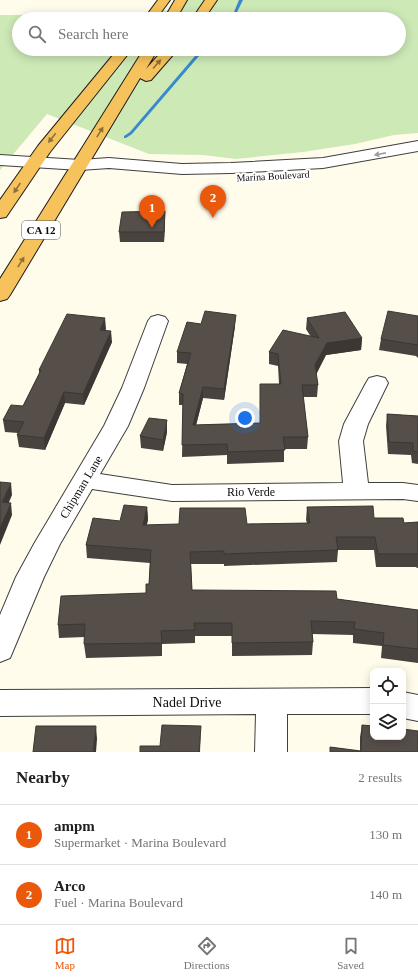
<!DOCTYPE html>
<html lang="en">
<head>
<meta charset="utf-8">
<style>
  body { margin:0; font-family:Georgia,serif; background:#f6f6f6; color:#202124 }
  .controls { position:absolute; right:12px; bottom:12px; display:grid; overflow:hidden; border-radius:8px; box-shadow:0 2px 10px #0003 }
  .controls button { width:36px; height:36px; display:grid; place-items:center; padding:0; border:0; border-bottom:1px solid #e0e0e0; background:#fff; color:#202124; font:20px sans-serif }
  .you { position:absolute; left:245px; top:418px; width:14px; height:14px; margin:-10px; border:3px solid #fff; border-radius:50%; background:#1a73e8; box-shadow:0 0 0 6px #1a73e833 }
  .badge { display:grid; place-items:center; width:26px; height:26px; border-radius:50%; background:#ea580c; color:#fff; font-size:13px; font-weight:700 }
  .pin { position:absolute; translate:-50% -33px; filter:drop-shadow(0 1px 2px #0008) }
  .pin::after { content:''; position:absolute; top:21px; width:14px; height:12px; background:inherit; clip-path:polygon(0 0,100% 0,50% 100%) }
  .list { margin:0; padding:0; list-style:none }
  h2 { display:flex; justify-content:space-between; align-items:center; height:52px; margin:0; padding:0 16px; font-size:17px }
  h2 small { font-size:13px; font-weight:400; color:#757577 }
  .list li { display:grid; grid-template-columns:26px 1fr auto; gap:12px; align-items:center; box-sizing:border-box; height:60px; padding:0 16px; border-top:1px solid #e0e0e0 }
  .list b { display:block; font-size:15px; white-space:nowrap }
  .list p { margin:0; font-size:13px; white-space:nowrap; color:#757577 }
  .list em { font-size:13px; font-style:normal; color:#757577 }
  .icon { flex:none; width:22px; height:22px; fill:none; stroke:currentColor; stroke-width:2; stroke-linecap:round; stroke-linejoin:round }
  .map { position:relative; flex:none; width:418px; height:752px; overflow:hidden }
  .search { position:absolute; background:#fff; box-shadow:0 2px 10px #0003; left:12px; right:12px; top:12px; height:44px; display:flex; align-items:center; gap:10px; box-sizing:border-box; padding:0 14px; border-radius:22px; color:#757577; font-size:15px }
  .sheet { height:172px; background:#fff }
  nav { display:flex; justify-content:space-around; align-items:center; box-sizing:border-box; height:56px; border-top:1px solid #e0e0e0; background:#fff; font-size:11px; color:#757577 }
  nav a { display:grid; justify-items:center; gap:2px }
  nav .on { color:#ea580c }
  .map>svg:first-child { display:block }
  .green { fill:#cde9b6; fill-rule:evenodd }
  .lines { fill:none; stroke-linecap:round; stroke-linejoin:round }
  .stream { fill:#3889cd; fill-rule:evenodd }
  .minor-casing { stroke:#3f3f3f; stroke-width:2 }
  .tertiary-casing { stroke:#3f3f3f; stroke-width:2 }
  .trunk-casing { stroke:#1d1d1d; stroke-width:2 }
  .minor { fill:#fff; fill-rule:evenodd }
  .tertiary { fill:#fff; fill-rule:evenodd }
  .trunk { fill:#f6c25c; fill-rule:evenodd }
  .wall { fill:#49433f }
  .shaded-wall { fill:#3c3733 }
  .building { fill:#554e49; stroke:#3c3733 }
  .oneway { fill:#8d7038 }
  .oneway2 { fill:#9e9e9e }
  .labels { text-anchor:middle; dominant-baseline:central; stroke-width:4; stroke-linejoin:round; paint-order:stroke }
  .far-street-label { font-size:10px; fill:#0c0c0c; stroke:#fff }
  .shield { fill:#fff; stroke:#555; stroke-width:1 }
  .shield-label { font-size:11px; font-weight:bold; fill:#0c0c0c }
  .street-label { font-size:12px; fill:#0c0c0c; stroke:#fff }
  .near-street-label { font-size:14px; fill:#0c0c0c; stroke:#fff }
</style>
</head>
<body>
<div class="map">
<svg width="418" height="752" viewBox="0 0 418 752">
  <rect width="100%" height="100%" fill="#fffcec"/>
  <path class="green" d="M179 0H418V133L394 135 355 144 303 152 236 159 203 155 149 154 47 114 0 170V15H122L180 9ZM19 19H399V49H19Z"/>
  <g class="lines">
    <g class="stream">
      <path d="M239 0H243L237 12 231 19H227L234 12Z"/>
      <path d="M201 49H205L132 134 126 138H124V136L130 132Z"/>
    </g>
    <g class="minor-casing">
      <g id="minor">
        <path d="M158 315 165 317 168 321 144 388 128 426 100 474 172 485 343 483 339 441 344 424 366 383 369 378 377 376 385 378 388 383 368 424 363 441 368 483H403L418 485V501L403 499 172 501 92 489 60 544 44 577 10 658 0 662V615L16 577 34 544 104 426 122 388 148 321 151 317Z"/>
        <path d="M373 688V714H287V752H255L256 714 0 716V690Z"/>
        <path d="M403 692 418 695V721L403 718Z"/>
      </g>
    </g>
    <g class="tertiary-casing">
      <path id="tertiary" d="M418 141V151L323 168 231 173 182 174 109 168 80 170 0 165V155L80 160 109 158 182 164 231 163 323 158Z"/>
    </g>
    <g class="trunk-casing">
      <g id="trunk">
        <path d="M158 0H170L156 19H144Z"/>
        <path d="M175 0H187L176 19H164Z"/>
        <path d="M205 0H217L204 19H192Z"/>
        <path d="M118 49H132L50 152 6 217 0 218V200L38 146Z"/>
        <path d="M144 49H158L146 69 164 49H178L151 80 146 81 140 78 10 295 7 299 0 301V279Z"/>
      </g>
    </g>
    <use href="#minor" class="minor"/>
    <use href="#tertiary" class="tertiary"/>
    <use href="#trunk" class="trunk"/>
  </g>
  <g class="wall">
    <path d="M165 222 164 242H120L119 232Z"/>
    <path d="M418 316V358L416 356 379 350 381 339Z"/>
    <path d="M307 318 362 338 361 350 326 355 316 373 318 385 317 397H303L308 437 307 449H284V462L227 464V455L182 457 183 405H179V393L187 364 177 363V352L201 324 235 326 224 400 203 398 196 425 260 423V384H279L278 366 269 364V352L311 337 306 329Z"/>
    <path d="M106 329 105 330 112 342 84 405 65 403 45 450 19 447 17 435 18 433 5 432 3 420 23 406 39 374V370Z"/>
    <path d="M387 414 418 416V464L412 463 411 455 388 454 386 426Z"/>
    <path d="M167 432 163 451 141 448 140 436Z"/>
    <path d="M147 507 148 520 146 525 247 524 307 523 306 520 307 507 404 523 418 522V568H417L416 567H376L374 550H338L337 562 224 566V564H191L192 590 337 599 418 610V663L381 658 382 646 353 643V635L312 634 313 642 312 655 232 656V636H195V643L162 644V656L86 658 84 644 85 637 59 638 58 625 146 593 149 584 150 563 87 558 86 545 120 521Z"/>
    <path d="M362 725 418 752H330V747L360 751V737Z"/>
  </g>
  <g class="shaded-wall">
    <path d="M165 211V222L164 242V232Z"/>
    <path d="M236 315 235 326 224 400V389Z"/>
    <path d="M105 318 106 329 100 341V330Z"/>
    <path d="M111 331 112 342 84 405 83 394Z"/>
    <path d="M362 338 361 350 326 355 315 377V365L327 343Z"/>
    <path d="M203 387V398L193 437V425Z"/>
    <path d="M64 392 65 403 45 450 44 438Z"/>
    <path d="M167 420V432L163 451V440Z"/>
    <path d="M11 483 12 495 4 514 2 502Z"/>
    <path d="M11 503 12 515 0 545V528Z"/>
    <path d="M147 507 148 520 144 537 143 525Z"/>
    <path d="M96 726 97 739 96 752H93Z"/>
    <path d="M201 726 200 752H199Z"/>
  </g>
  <g class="building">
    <path d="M165 211 164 232H119L122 212Z"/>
    <path d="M205 311 236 315 224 389 203 387 193 425 260 423V384H281L278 354 269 352 283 330 319 338 307 318 345 312 362 338 327 343 315 365 318 385H302L308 437H283L285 450 228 452 227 444 182 445 183 394 179 393 191 353 177 352 187 322 201 324Z"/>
    <path d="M388 311 418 316V345L381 339Z"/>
    <path d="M67 314 105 318 100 330 111 331 83 394 64 392 44 438 17 435 24 422 3 420 11 405 23 406 41 370H39Z"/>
    <path d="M387 414 418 416V452L413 451V443L389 442Z"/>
    <path d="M149 418 167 420 163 440 140 436Z"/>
    <path d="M0 482 11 483 2 502 11 503 0 528Z"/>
    <path d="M124 505 147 507 143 525 179 524 180 508H245L247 524 310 523 307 507 373 506 374 518H403L404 523 418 522V554H378L375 537H336L338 550 224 554V551L190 552 192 590 336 591 337 599 418 610V649L383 645 384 633 354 629 355 622 311 621 313 642 232 643V623H194L195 630 161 631 162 643 84 644 85 624 58 625 61 596 146 593V584H149L151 550 86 545 93 518 120 521Z"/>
    <path d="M162 725 201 726 199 752H140V746H160Z"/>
    <path d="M362 725 373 726V737H403V729L418 731V752H330V747L361 751Z"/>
    <path d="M36 726H96L93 752H33Z"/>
  </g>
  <defs><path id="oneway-solid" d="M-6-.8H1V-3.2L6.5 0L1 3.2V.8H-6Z"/></defs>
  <g class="oneway">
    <use href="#oneway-solid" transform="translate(157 64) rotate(-49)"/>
    <use href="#oneway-solid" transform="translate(100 132) rotate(-58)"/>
    <use href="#oneway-solid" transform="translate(52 138) rotate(128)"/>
    <use href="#oneway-solid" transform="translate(17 188) rotate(124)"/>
    <use href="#oneway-solid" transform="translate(21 262) rotate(-58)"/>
  </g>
  <use class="oneway2" href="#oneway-solid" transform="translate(380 154) rotate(169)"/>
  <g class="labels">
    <g class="far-street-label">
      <text transform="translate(273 176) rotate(-3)">Marina Boulevard</text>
    </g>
    <rect class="shield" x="22" y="221" width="38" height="18" rx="3"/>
    <g class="shield-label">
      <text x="41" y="230">CA 12</text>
    </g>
    <g class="street-label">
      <text transform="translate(81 487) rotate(-59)">Chipman Lane</text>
      <text x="251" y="492">Rio Verde</text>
    </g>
    <g class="near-street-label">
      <text x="187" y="702">Nadel Drive</text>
    </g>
  </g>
</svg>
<div class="controls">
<button><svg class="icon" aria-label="locate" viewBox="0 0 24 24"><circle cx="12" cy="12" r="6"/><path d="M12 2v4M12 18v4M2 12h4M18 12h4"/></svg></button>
<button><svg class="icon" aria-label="layers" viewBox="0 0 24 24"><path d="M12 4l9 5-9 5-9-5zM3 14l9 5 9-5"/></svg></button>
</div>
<div class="you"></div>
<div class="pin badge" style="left:152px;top:228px">1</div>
<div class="pin badge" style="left:213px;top:218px">2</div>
<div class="search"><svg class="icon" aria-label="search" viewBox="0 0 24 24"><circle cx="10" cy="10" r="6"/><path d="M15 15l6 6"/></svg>Search here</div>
</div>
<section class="sheet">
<h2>Nearby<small>2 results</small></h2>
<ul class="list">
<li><span class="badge">1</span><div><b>ampm</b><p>Supermarket · Marina Boulevard</p></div><em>130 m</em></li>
<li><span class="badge">2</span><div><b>Arco</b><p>Fuel · Marina Boulevard</p></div><em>140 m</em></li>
</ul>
</section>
<nav>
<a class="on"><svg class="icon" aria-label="map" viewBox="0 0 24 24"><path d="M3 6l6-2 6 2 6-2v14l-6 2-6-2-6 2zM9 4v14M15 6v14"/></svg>Map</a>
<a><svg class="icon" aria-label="directions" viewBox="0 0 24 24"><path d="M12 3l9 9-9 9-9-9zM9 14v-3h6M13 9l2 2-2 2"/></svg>Directions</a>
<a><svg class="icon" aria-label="saved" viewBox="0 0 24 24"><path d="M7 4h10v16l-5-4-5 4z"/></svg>Saved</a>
</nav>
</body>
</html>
